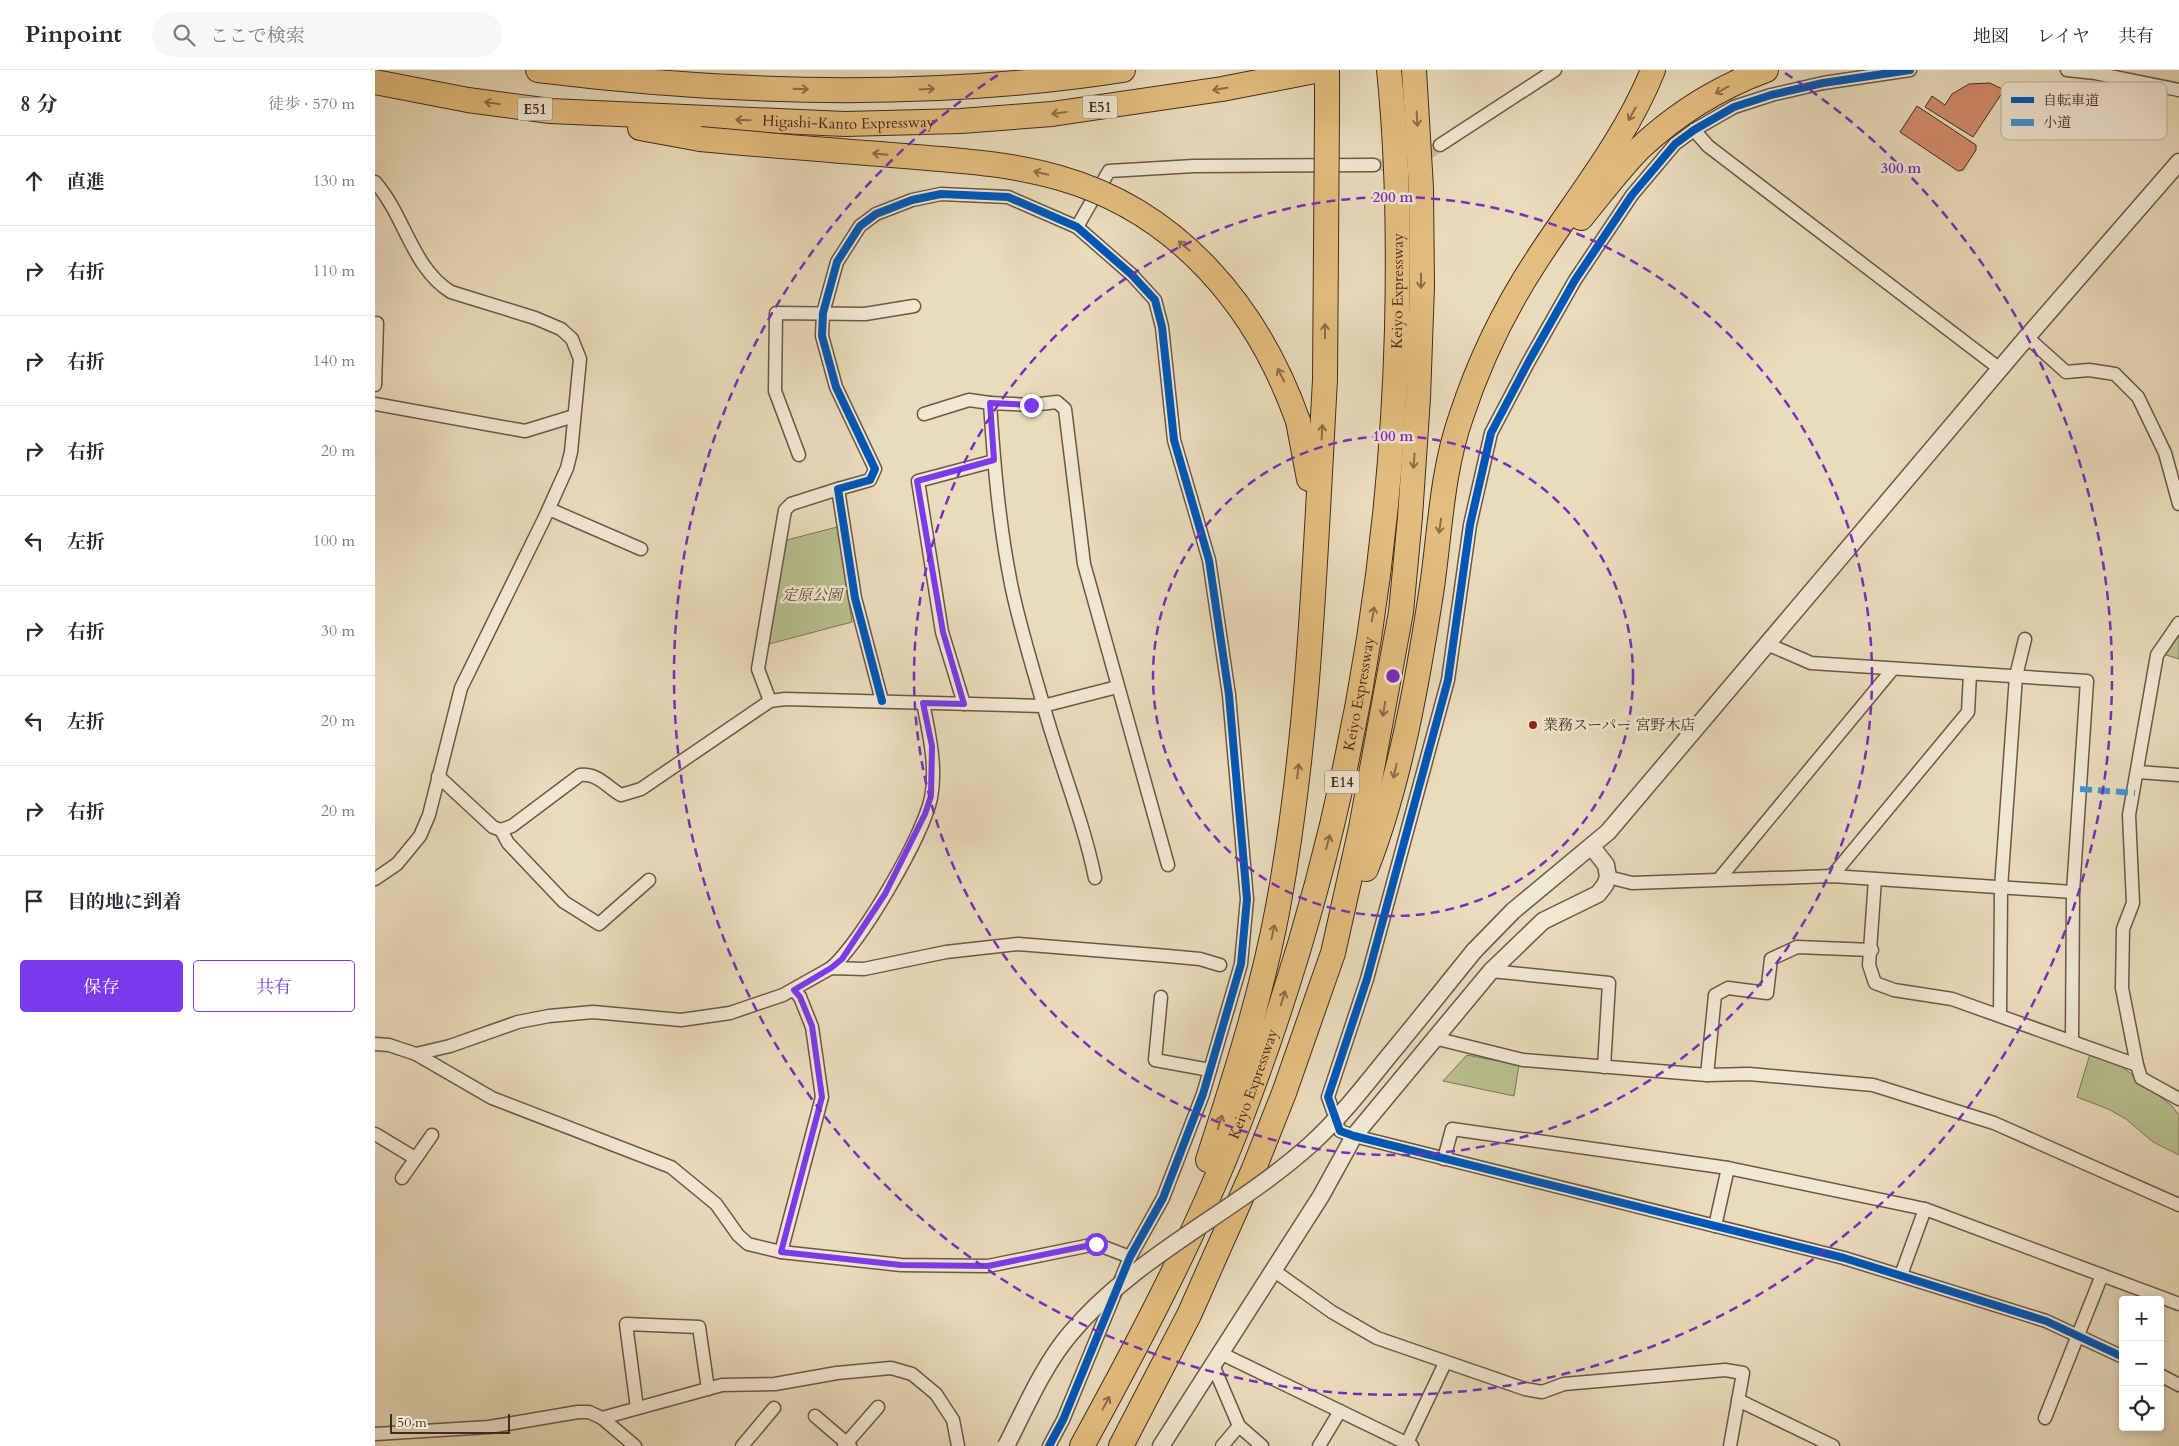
<!DOCTYPE html>
<html lang="ja">
<head>
<meta charset="utf-8">
<style>
  body { margin:0; font-family:Cardo,"Noto Serif JP",serif; background:#f7f7f7; color:#2b2b33 }
  .controls { position:absolute; right:15px; bottom:15px; display:grid; overflow:hidden; border-radius:5px; box-shadow:0 2px 8px #0003 }
  .controls button { width:45px; height:45px; display:grid; place-items:center; padding:0; border:0; border-bottom:1px solid #e1e1e2; background:#fff; color:#2b2b33; font:25px sans-serif }
  .scale { position:absolute; left:15px; bottom:12px; width:120px; box-sizing:border-box; padding-left:5px; border:2px solid #422b1f; border-top:0; font-size:14px; line-height:18px; white-space:nowrap; color:#422b1f; -webkit-text-stroke:4px #f1e8d3; paint-order:stroke }
  .stop { position:absolute; width:15px; height:15px; margin:-11px; border:4px solid #7c3aed; border-radius:50%; background:#fff }
  .stop.end { background:#7c3aed; border-color:#fff; box-shadow:0 1px 5px #0008 }
  .list { margin:0; padding:0; list-style:none }
  h2 { display:flex; justify-content:space-between; align-items:center; height:65px; margin:0; padding:0 20px; font-size:21px }
  h2 small { font-size:16px; font-weight:400; color:#7c7c81 }
  .list li { display:grid; grid-template-columns:32px 1fr auto; gap:15px; align-items:center; box-sizing:border-box; height:90px; padding:0 20px; border-top:1px solid #e1e1e2 }
  .list b { display:block; font-size:19px; white-space:nowrap }
  .list em { font-size:16px; font-style:normal; color:#7c7c81 }
  .actions { display:flex; gap:10px; padding:15px 20px }
  .actions a { flex:1; padding:11px 0; border:1px solid #7c3aed; border-radius:5px; text-align:center; font-size:18px; color:#7c3aed }
  .actions .main { background:#7c3aed; color:#fff }
  .icon { flex:none; width:28px; height:28px; fill:none; stroke:currentColor; stroke-width:2; stroke-linecap:round; stroke-linejoin:round }
  .map { position:relative; flex:none; width:1804px; height:1376px; overflow:hidden }
  header { display:flex; align-items:center; gap:30px; box-sizing:border-box; height:70px; padding:0 25px; background:#fff; border-bottom:1px solid #e1e1e2 }
  header strong { font-size:24px }
  nav { display:flex; gap:28px; margin-inline-start:auto; font-size:18px }
  .search { width:350px; height:45px; background:#f7f7f7; display:flex; align-items:center; gap:12px; box-sizing:border-box; padding:0 18px; border-radius:28px; color:#7c7c81; font-size:19px }
  main { display:flex }
  aside { flex:1; background:#fff }
  .map>svg:first-child { display:block }
  .green { fill:#b8c08f; stroke:#7d7657 }
  .building { fill:#d38d6c; stroke:#422b1f }
  .lines { fill:none; stroke-linecap:round; stroke-linejoin:round }
  .minor-tunnel { stroke:#c8b99d; stroke-width:12; stroke-dasharray:12 6; stroke-linecap:butt }
  .minor-casing { stroke:#6c5746; stroke-width:15 }
  .tertiary-casing { stroke:#6c5746; stroke-width:19 }
  .motorway-casing { stroke:#422b1f; stroke-width:26 }
  .minor { stroke:#f1e8d3; stroke-width:12 }
  .tertiary { stroke:#f1e8d3; stroke-width:16 }
  .motorway { stroke:#e4be7e; stroke-width:24 }
  .tertiary-bridge-casing { stroke:#6c5746; stroke-width:19; stroke-linecap:butt }
  .motorway-bridge-casing { stroke:#422b1f; stroke-width:26; stroke-linecap:butt }
  .tertiary-bridge { stroke:#f1e8d3; stroke-width:16 }
  .motorway-bridge { stroke:#e4be7e; stroke-width:24 }
  .quiet { stroke:#3f96d5; stroke-width:6; stroke-dasharray:12 6; stroke-linecap:butt }
  .cycleway-casing { stroke:#f1e8d3; stroke-width:11 }
  .cycleway { stroke:#0057b8; stroke-width:8 }
  .oneway { stroke:#8b6d4a }
  .route { stroke:#7c3aed; stroke-width:6 }
  .ring { fill:none; stroke:#7b2cbf; stroke-width:2.5; stroke-dasharray:9 6 }
  .poi-dot { fill:#8f2418; stroke:#f1e8d3; stroke-width:2 }
  .labels { text-anchor:middle; dominant-baseline:central; stroke-width:5; stroke-linejoin:round; paint-order:stroke }
  .shield { fill:#f1e8d3; stroke:#766455; stroke-width:1 }
  .shield-label { font-size:14px; font-weight:bold; fill:#422b1f }
  .street-label { font-size:15px; fill:#422b1f; stroke:#f1e8d3 }
  .park-label { font-size:15px; font-style:italic; fill:#5a4935; stroke:#f1e8d3 }
  .poi-label { font-size:15px; fill:#422b1f; stroke:#f1e8d3; text-anchor:start }
  .key { fill:#f1e8d3; stroke:#bcaf9d; stroke-width:1 }
  .key-label { font-size:14px; fill:#422b1f }
  .centre { fill:#7b2cbf; stroke:#f1e8d3; stroke-width:2.5 }
  .ring-label { font-size:15px; text-anchor:middle; font-weight:bold; fill:#7b2cbf; stroke:#f1e8d3; stroke-width:5; stroke-linejoin:round; paint-order:stroke }
</style>
</head>
<body>
<header>
<strong>Pinpoint</strong>
<div class="search"><svg class="icon" aria-label="search" viewBox="0 0 24 24"><circle cx="10" cy="10" r="6"/><path d="M15 15l6 6"/></svg>ここで検索</div>
<nav><a>地図</a><a>レイヤ</a><a>共有</a></nav>
</header>
<main>
<aside>
<h2>8 分<small>徒歩 · 570 m</small></h2>
<ul class="list">
<li><svg class="icon" aria-label="ahead" viewBox="0 0 24 24"><path d="M12 20V5M6 11l6-6 6 6"/></svg><div><b>直進</b></div><em>130 m</em></li>
<li><svg class="icon" aria-label="right" viewBox="0 0 24 24"><path d="M7 20v-9h11M14 6l5 5-5 5"/></svg><div><b>右折</b></div><em>110 m</em></li>
<li><svg class="icon" aria-label="right" viewBox="0 0 24 24"><path d="M7 20v-9h11M14 6l5 5-5 5"/></svg><div><b>右折</b></div><em>140 m</em></li>
<li><svg class="icon" aria-label="right" viewBox="0 0 24 24"><path d="M7 20v-9h11M14 6l5 5-5 5"/></svg><div><b>右折</b></div><em>20 m</em></li>
<li><svg class="icon" aria-label="left" viewBox="0 0 24 24"><path d="M17 20v-9H6M10 6l-5 5 5 5"/></svg><div><b>左折</b></div><em>100 m</em></li>
<li><svg class="icon" aria-label="right" viewBox="0 0 24 24"><path d="M7 20v-9h11M14 6l5 5-5 5"/></svg><div><b>右折</b></div><em>30 m</em></li>
<li><svg class="icon" aria-label="left" viewBox="0 0 24 24"><path d="M17 20v-9H6M10 6l-5 5 5 5"/></svg><div><b>左折</b></div><em>20 m</em></li>
<li><svg class="icon" aria-label="right" viewBox="0 0 24 24"><path d="M7 20v-9h11M14 6l5 5-5 5"/></svg><div><b>右折</b></div><em>20 m</em></li>
<li><svg class="icon" aria-label="arrive" viewBox="0 0 24 24"><path d="M6 21V4h12l-3 4 3 4H6"/></svg><div><b>目的地に到着</b></div></li>
</ul>
<div class="actions"><a class="main">保存</a><a>共有</a></div>
</aside>
<div class="map">
<svg width="1804" height="1376" viewBox="0 0 1804 1376">
  <rect width="100%" height="100%" fill="#e9dcbc"/>
  <filter id="stains"><feTurbulence type="fractalNoise" baseFrequency=".004" numOctaves="4"/><feColorMatrix values="0 0 0 0 .2 0 0 0 0 .09 0 0 0 0 .02 0 0 0 .5 -.17"/></filter>
  <radialGradient id="worn" r=".72"><stop offset=".6" stop-color="#630" stop-opacity="0"/><stop offset="1" stop-color="#630" stop-opacity=".3"/></radialGradient>
  <g class="green">
    <path d="M462 457 477 552 390 575 412 470Z"/>
    <path d="M1804 557V589L1788 584Z"/>
    <path d="M1715 984 1745 995 1797 1036 1804 1045V1085L1778 1072 1751 1049 1733 1039 1702 1027Z"/>
    <path d="M1092 985 1144 995 1139 1026 1068 1011Z"/>
  </g>
  <g class="building">
    <path d="M1615 13 1629 20 1598 67 1550 37 1557 26 1570 35 1577 24 1594 14Z"/>
    <path d="M1542 36 1601 75V80L1588 100 1583 101 1525 62Z"/>
  </g>
  <g class="lines">
    <path class="minor-tunnel" d="M999 95C1031 95 1039 95 1065 75"/>
    <g class="minor-casing">
      <g id="minor">
        <path d="M1535 0 1448 13 1396 25 1359 37 1319 60 1300 74 1257 125 1200 210 1154 291 1116 363 1095 455 1073 610 992 909 953 1027 965 1061 979 1066 1469 1188 1671 1251 1748 1287"/>
        <path d="M1692 0 1720 3 1804 20"/>
        <path d="M1319 60 1333 76 1625 299"/>
        <path d="M1065 75 1180 0"/>
        <path d="M0 112C30 146 37 198 76 222L160 248 186 259 197 269 205 289 196 382 192 398 170 447 86 618 54 745 45 766 22 794 0 809"/>
        <path d="M702 157 734 101 819 96 999 95"/>
        <path d="M1652 267 1691 302 1714 300 1740 304 1763 327 1790 383 1804 434"/>
        <path d="M0 315 2 253"/>
        <path d="M0 334 150 361 199 346"/>
        <path d="M549 344 594 330 615 333"/>
        <path d="M424 385 400 321 401 243 490 244 539 236"/>
        <path d="M174 439 266 479"/>
        <path d="M1804 553 1782 585 1754 745 1758 833 1748 859 1747 918 1762 995 1766 1008 1804 1029"/>
        <path d="M1392 574 1436 593 1712 611 1698 822 1697 971"/>
        <path d="M395 631 383 599 410 440 416 434 463 419"/>
        <path d="M507 631 480 528 463 419 495 410 500 399 461 317 447 266 448 243 462 192 485 156 501 144 537 130 566 124 633 127 702 157 757 205 780 230 787 257 799 370 834 490 854 625 872 829 866 894 828 1024 788 1128 755 1187 688 1350 674 1376"/>
        <path d="M589 634 567 562 543 411 619 391"/>
        <path d="M1763 702 1804 705"/>
        <path d="M63 706 118 757 126 760 137 756 205 705C223 703 232 717 246 725L266 719 395 631 410 629 668 636 742 617"/>
        <path d="M126 760 133 773 189 832 224 854 274 810"/>
        <path d="M1457 806 1593 642 1595 604"/>
        <path d="M1233 807 1257 813 1457 806 1698 822"/>
        <path d="M720 808C708 749 684 693 668 634 657 595 644 554 636 514 624 454 619 394 615 333L656 335 682 332 690 339 709 494 793 795"/>
        <path d="M1344 809 1517 600"/>
        <path d="M1500 809 1494 895 1500 913 1519 920 1577 929 1762 995"/>
        <path d="M456 898C487 871 547 768 556 728 562 697 554 663 548 633"/>
        <path d="M1116 901 1234 913 1229 997"/>
        <path d="M786 927 780 990 835 1000"/>
        <path d="M1625 945 1626 818 1641 606 1650 569"/>
        <path d="M1059 968 1148 990 1332 1005 1374 1004 1498 1015 1619 1053 1804 1135"/>
        <path d="M0 974 14 975 41 984 75 976 143 952 174 946 218 942 306 950 355 943 408 925 456 898 489 899 571 882 643 874 793 886 825 889 845 895"/>
        <path d="M41 984 117 1028 296 1097 341 1134 363 1165 373 1174 406 1182 526 1195 613 1196 721 1174 755 1187"/>
        <path d="M1332 1005 1340 925 1353 918 1392 923 1396 889 1422 877 1497 880"/>
        <path d="M0 1064 40 1088"/>
        <path d="M1069 1089 1077 1059 1353 1098"/>
        <path d="M27 1108 57 1065"/>
        <path d="M1340 1156 1353 1098 1550 1139"/>
        <path d="M406 1182 447 1027 437 957 425 927 419 920"/>
        <path d="M898 1200 957 1242 1002 1268 1150 1319 1167 1322 1189 1314 1350 1300 1368 1303 1355 1376"/>
        <path d="M1526 1205 1550 1139 1804 1234"/>
        <path d="M845 1283 1037 1376"/>
        <path d="M838 1295 864 1356 887 1376"/>
        <path d="M1785 1305 1804 1315"/>
        <path d="M1363 1330 1458 1376"/>
        <path d="M262 1338 251 1254 324 1257 333 1319"/>
        <path d="M440 1346 475 1376"/>
        <path d="M227 1348 260 1376"/>
        <path d="M1670 1348 1727 1205"/>
        <path d="M0 1364 114 1357 203 1342H214L227 1348 347 1315 400 1314 462 1303 516 1298 537 1304 561 1324 578 1350 583 1376"/>
        <path d="M1032 1373 1070 1293"/>
        <path d="M367 1376 399 1338"/>
        <path d="M469 1376 503 1337"/>
        <path d="M847 1376 864 1356"/>
        <path d="M944 1376 965 1341"/>
      </g>
    </g>
    <g class="tertiary-casing">
      <g id="tertiary">
        <path d="M1099 881 1138 841 1233 762 1652 267 1804 92"/>
        <path d="M786 1376 946 1126 979 1066 1116 901 1168 851 1223 824 1230 815 1233 807 1231 795 1217 777"/>
      </g>
    </g>
    <g class="motorway-casing">
      <g id="motorway">
        <path d="M163 0C357 24 555 30 748 0"/>
        <path id="s1" d="M0 12 93 30 175 41 470 54 586 51 677 44 847 19 945 0"/>
        <path d="M952 43V0"/>
        <path d="M265 58 325 69"/>
        <path d="M1206 148C1225 125 1244 99 1265 78 1301 44 1345 17 1391 0"/>
        <path d="M923 351 934 409"/>
        <path d="M991 799C1025 713 1043 609 1057 517 1065 461 1067 401 1086 347 1104 292 1129 240 1161 191 1201 129 1250 70 1278 0"/>
        <path d="M833 1090C860 1007 887 923 903 837 935 663 940 486 950 310"/>
        <path id="s2" d="M707 1376C768 1265 828 1151 872 1032 965 784 1015 523 1022 259 1024 173 1023 86 1014 0"/>
        <path d="M746 1376 814 1245 878 1101 909 1023 958 883 986 758 1026 542 1035 447 1043 328 1047 216 1046 118 1039 0"/>
      </g>
    </g>
    <use href="#minor" class="minor"/>
    <use href="#tertiary" class="tertiary"/>
    <use href="#motorway" class="motorway"/>
    <g class="tertiary-bridge-casing">
      <path id="tertiary-bridge" d="M631 1376C650 1339 668 1296 695 1264 761 1185 859 1143 935 1075 964 1049 988 1018 1013 987 1042 952 1070 917 1099 881"/>
    </g>
    <g class="motorway-bridge-casing">
      <g id="motorway-bridge">
        <path d="M325 69C389 75 453 80 517 85 573 90 630 92 685 108 804 142 883 238 923 351"/>
        <path d="M950 310 952 43"/>
      </g>
    </g>
    <use href="#tertiary-bridge" class="tertiary-bridge"/>
    <use href="#motorway-bridge" class="motorway-bridge"/>
    <path class="quiet" d="M1705 719 1760 723"/>
    <g class="cycleway-casing">
      <g id="cycleway">
        <path d="M1535 0 1448 13 1396 25 1359 37 1319 60 1300 74 1257 125 1200 210 1154 291 1116 363 1095 455 1073 610 992 909 953 1027 965 1061 979 1066 1469 1188 1671 1251 1748 1287"/>
        <path d="M507 631 480 528 463 419 495 410 500 399 461 317 447 266 448 243 462 192 485 156 501 144 537 130 566 124 633 127 702 157 757 205 780 230 787 257 799 370 834 490 854 625 872 829 866 894 828 1024 788 1128 755 1187 688 1350 674 1376"/>
      </g>
    </g>
    <use href="#cycleway" class="cycleway"/>
  </g>
  <defs><path id="oneway-shaft" d="M-6 0H5M1.5-3L5.5 0L1.5 3" fill="none" stroke-width="1.6" stroke-linecap="round" stroke-linejoin="round" transform="scale(1.25)"/></defs>
  <g class="oneway">
    <use href="#oneway-shaft" transform="translate(426 19) rotate(2)"/>
    <use href="#oneway-shaft" transform="translate(552 19) rotate(-3)"/>
    <use href="#oneway-shaft" transform="translate(845 19) rotate(170)"/>
    <use href="#oneway-shaft" transform="translate(1347 20) rotate(151)"/>
    <use href="#oneway-shaft" transform="translate(117 33) rotate(-172)"/>
    <use href="#oneway-shaft" transform="translate(684 43) rotate(172)"/>
    <use href="#oneway-shaft" transform="translate(1257 44) rotate(119)"/>
    <use href="#oneway-shaft" transform="translate(1042 49) rotate(87)"/>
    <use href="#oneway-shaft" transform="translate(368 50) rotate(-178)"/>
    <use href="#oneway-shaft" transform="translate(505 84) rotate(-175)"/>
    <use href="#oneway-shaft" transform="translate(666 103) rotate(-166)"/>
    <use href="#oneway-shaft" transform="translate(809 176) rotate(-140)"/>
    <use href="#oneway-shaft" transform="translate(1046 211) rotate(90)"/>
    <use href="#oneway-shaft" transform="translate(950 261) rotate(-90)"/>
    <use href="#oneway-shaft" transform="translate(906 305) rotate(-117)"/>
    <use href="#oneway-shaft" transform="translate(947 362) rotate(-87)"/>
    <use href="#oneway-shaft" transform="translate(1039 391) rotate(94)"/>
    <use href="#oneway-shaft" transform="translate(1065 456) rotate(98)"/>
    <use href="#oneway-shaft" transform="translate(998 544) rotate(-81)"/>
    <use href="#oneway-shaft" transform="translate(1009 639) rotate(100)"/>
    <use href="#oneway-shaft" transform="translate(923 701) rotate(-83)"/>
    <use href="#oneway-shaft" transform="translate(1020 701) rotate(103)"/>
    <use href="#oneway-shaft" transform="translate(953 772) rotate(-75)"/>
    <use href="#oneway-shaft" transform="translate(898 862) rotate(-78)"/>
    <use href="#oneway-shaft" transform="translate(908 928) rotate(-73)"/>
    <use href="#oneway-shaft" transform="translate(845 1052) rotate(-72)"/>
    <use href="#oneway-shaft" transform="translate(731 1333) rotate(-62)"/>
  </g>
  <g class="lines">
    <path class="route" d="M656 335 615 333 619 390 542 411 568 562 589 634 548 633 557 676 556 726 550 744 510 824 467 889 456 898 419 920 425 927 437 956 447 1027 406 1182 526 1195 613 1196 721 1174"/>
  </g>
  <g class="ring">
    <circle cx="1018" cy="606" r="240"/>
    <circle cx="1018" cy="606" r="479"/>
    <path d="M1410 3A719 719 0 1 1 626 3"/>
  </g>
  <circle class="poi-dot" cx="1158" cy="655" r="5"/>
  <g class="labels">
    <g class="shield">
      <rect x="707.5" y="25.5" width="35" height="23" rx="4"/>
      <rect x="142.5" y="27.5" width="35" height="23" rx="4"/>
      <rect x="949.5" y="700.5" width="35" height="23" rx="4"/>
    </g>
    <g class="shield-label">
      <text x="725" y="37">E51</text>
      <text x="160" y="39">E51</text>
      <text x="967" y="712">E14</text>
    </g>
    <g class="street-label">
      <text stroke="none"><textPath href="#s1" startOffset="476">Higashi-Kanto Expressway</textPath></text>
      <text stroke="none"><textPath href="#s2" startOffset="1211">Keiyo Expressway</textPath></text>
      <text stroke="none"><textPath href="#s2" startOffset="806">Keiyo Expressway</textPath></text>
      <text stroke="none"><textPath href="#s2" startOffset="401">Keiyo Expressway</textPath></text>
    </g>
    <g class="park-label">
      <text x="437" y="525">定原公園</text>
    </g>
    <g class="poi-label">
      <text x="1168" y="655">業務スーパー 宮野木店</text>
    </g>
  </g>
  <rect x="1626" y="12" width="166" height="58" rx="8" class="key"/>
  <rect x="1636" y="27" width="23" height="6" fill="#0057b8"/>
  <rect x="1636" y="49" width="23" height="7" fill="#3f96d5"/>
  <g class="key-label">
    <text x="1668" y="35">自転車道</text>
    <text x="1668" y="57">小道</text>
  </g>
  <circle cx="1018" cy="606" r="8" class="centre"/>
  <g class="ring-label">
    <text x="1526" y="103">300 m</text>
    <text x="1018" y="132">200 m</text>
    <text x="1018" y="371">100 m</text>
  </g>
  <rect width="100%" height="100%" filter="url(#stains)"/>
  <rect width="100%" height="100%" fill="url(#worn)"/>
</svg>
<div class="controls">
<button>+</button>
<button>−</button>
<button><svg class="icon" aria-label="locate" viewBox="0 0 24 24"><circle cx="12" cy="12" r="6"/><path d="M12 2v4M12 18v4M2 12h4M18 12h4"/></svg></button>
</div>
<div class="scale">50 m</div>
<div class="stop" style="left:721px;top:1174px"></div>
<div class="stop end" style="left:656px;top:335px"></div>
</div>
</main>
</body>
</html>
